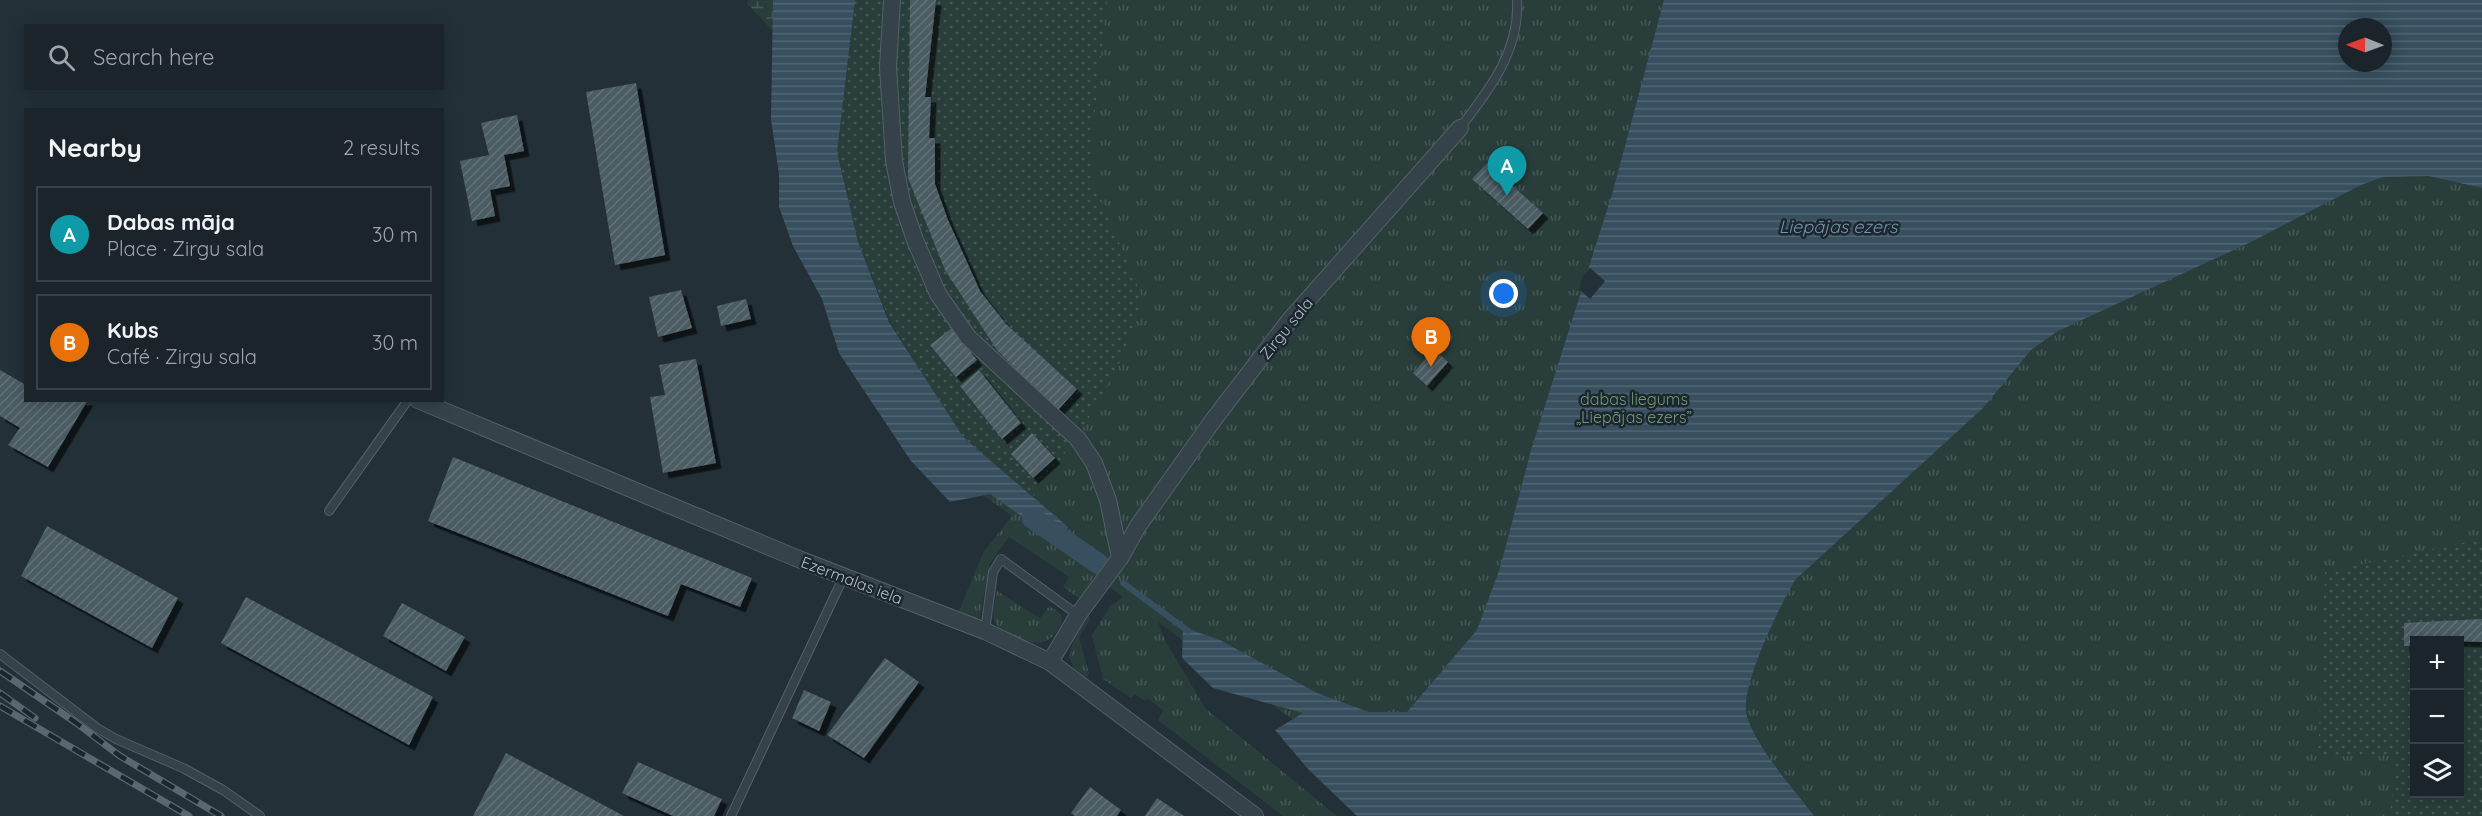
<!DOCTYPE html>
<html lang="en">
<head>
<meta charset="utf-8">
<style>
  body { margin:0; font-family:Quicksand,sans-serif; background:#232c32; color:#f1f3f6 }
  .controls { position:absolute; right:18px; bottom:18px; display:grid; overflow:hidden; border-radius:0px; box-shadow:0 3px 15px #0003 }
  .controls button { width:54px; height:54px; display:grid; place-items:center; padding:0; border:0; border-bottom:2px solid #384147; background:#1a242a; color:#f1f3f6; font:30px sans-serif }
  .compass { position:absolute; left:2338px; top:18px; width:54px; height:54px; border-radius:50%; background:#1a242a; box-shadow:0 3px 15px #0003; rotate:271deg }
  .you { position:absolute; left:1504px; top:294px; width:21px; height:21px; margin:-15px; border:4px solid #fff; border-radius:50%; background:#1a73e8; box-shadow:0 0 0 9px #1a73e833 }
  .badge { display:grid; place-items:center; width:39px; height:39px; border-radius:50%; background:#2563eb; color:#fff; font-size:20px; font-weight:700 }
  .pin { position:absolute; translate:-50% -50px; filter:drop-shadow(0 2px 3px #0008) }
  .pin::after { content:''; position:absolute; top:32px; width:21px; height:18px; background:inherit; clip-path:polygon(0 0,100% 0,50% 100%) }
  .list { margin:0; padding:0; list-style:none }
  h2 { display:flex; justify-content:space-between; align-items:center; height:78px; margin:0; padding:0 24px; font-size:26px }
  h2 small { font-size:20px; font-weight:400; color:#9fa4a8 }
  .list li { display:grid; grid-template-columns:39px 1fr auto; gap:18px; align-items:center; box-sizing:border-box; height:96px; margin:0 12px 12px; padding:0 12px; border:2px solid #384147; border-radius:0px }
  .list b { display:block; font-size:22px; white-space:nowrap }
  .list p { margin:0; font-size:20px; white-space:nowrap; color:#9fa4a8 }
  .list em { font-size:20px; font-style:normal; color:#9fa4a8 }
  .icon { flex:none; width:33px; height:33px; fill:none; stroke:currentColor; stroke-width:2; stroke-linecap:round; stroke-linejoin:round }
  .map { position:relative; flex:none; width:2482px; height:816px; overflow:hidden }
  .search { position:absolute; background:#1a242a; box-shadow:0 3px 15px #0003; left:24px; top:24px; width:420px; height:66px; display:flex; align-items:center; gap:15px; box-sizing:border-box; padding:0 21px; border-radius:0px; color:#9fa4a8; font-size:22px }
  .panel { position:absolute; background:#1a242a; box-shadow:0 3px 15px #0003; left:24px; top:108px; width:420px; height:294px; border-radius:0px }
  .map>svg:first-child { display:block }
  .grass { fill:url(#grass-tufts); fill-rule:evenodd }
  .wetland { fill:url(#wetland-marsh) }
  .garden { fill:url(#garden-dots); fill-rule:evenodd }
  .water { fill:url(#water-rules); fill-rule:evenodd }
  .pier { fill:#233038 }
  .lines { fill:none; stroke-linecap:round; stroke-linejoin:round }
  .stream { stroke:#374f5e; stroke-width:6 }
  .canal { stroke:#374f5e; stroke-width:21 }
  .building { fill:url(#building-hatch); filter:url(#shadow) }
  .service-casing { stroke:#546067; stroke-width:10 }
  .minor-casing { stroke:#546067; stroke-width:18 }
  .service { stroke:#364249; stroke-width:8 }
  .minor { stroke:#364249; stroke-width:16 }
  .rail-casing { stroke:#596770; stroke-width:7 }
  .rail { stroke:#1c262e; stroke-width:4.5; stroke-dasharray:14; stroke-linecap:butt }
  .labels { text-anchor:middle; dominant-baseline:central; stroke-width:5; stroke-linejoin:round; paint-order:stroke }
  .street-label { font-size:16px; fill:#b1bdc5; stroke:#1c262e }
  .park-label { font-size:16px; fill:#719973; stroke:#1c262e }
  .water-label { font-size:18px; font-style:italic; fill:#7394a7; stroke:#1c262e }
</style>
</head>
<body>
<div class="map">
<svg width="2482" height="816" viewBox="0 0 2482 816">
  <defs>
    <pattern id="grass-tufts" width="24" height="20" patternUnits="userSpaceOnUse" patternTransform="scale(1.5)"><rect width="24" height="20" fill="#293e3b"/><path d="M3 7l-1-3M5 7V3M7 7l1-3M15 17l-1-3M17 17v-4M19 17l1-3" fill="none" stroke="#465856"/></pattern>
    <pattern id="wetland-marsh" width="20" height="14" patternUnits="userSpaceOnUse" patternTransform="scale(1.5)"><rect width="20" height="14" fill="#293e3b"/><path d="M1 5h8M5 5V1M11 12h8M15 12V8" fill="none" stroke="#465856"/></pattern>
    <pattern id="garden-dots" width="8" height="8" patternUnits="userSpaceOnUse" patternTransform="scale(1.5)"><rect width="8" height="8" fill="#293e3b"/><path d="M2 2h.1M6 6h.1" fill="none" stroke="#465856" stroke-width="1.8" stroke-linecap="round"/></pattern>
    <pattern id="water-rules" width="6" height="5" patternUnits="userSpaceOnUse" patternTransform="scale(1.5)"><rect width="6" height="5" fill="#374f5e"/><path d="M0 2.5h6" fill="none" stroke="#526674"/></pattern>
    <pattern id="building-hatch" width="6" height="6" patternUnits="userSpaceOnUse" patternTransform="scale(1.5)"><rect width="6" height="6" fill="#4b5b64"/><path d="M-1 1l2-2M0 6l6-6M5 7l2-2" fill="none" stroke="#637179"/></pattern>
    <filter id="shadow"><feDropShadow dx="5.5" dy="5.5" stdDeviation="0" flood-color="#0009"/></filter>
  </defs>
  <rect width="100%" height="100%" fill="#233038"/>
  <g class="grass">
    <path d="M786 0H2482V816H1419L1409 804 1158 622 1166 642 1205 708 1337 816H1283L1158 720 1163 710 1147 698 1145 701 1135 694 1131 698 1103 679 1092 635 1110 606 1123 597 1095 576 1080 599 1063 587 1069 577 1009 537 990 563 980 617 973 619 959 611 983 553 1012 516 957 476ZM2347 27H2383V63H2347ZM2414 640H2460V794H2414Z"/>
    <path d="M997 591 1040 618 1049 606 1061 614C1063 622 1062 625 1057 631 1041 655 1018 637 998 627 989 617 995 602 997 591Z"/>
    <path d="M1089 615 1090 619 1079 638 1089 673 1087 677 1074 668 1069 657 1075 636Z"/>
  </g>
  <path class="wetland" d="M748 0H773L774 32 747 4Z"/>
  <g class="garden">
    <path d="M855 0H1107L1093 130V181L1143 299 1117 369 1083 428 1033 497 963 437 890 322 858 242 837 152Z"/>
    <path d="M2482 539V816H2390L2396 755 2318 757 2325 572ZM2414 640H2460V794H2414Z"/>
  </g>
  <g class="water">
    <path d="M773 0H855L837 152 858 242 889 322 963 437 1068 527 1062 533 1051 537 990 494 950 502 911 461 839 353 822 299 793 246 779 207V174L771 119Z"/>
    <path d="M1664 0H2482V188L2429 176 2383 177 2361 185 2251 242 2058 331 2031 350 1983 408 1795 580C1780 606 1738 689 1747 717 1758 750 1793 788 1814 816H1357L1308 769 1275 730 1303 713 1213 688 1182 658 1183 627 1220 640 1317 693 1369 712H1407L1477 630 1500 568 1531 450 1613 191ZM2347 27H2383V63H2347Z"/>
  </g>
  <path class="pier" d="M1590 268 1605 281 1590 299 1579 289 1583 276Z"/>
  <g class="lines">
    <path class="stream" d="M1123 583 1188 631"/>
    <path class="canal" d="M1032 518 1099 564"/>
  </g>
  <g class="building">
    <path d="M910 0H936L925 97H931L929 138H935V184L948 220 980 291 1006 324 1077 389 1057 411 997 350 945 270 908 178Z"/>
    <path d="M636 83 665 255 615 265 586 92Z"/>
    <path d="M517 115 524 151 504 155 510 186 490 190 495 216 472 221 460 161 489 155 481 123Z"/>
    <path d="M1487 163 1543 213 1528 229 1472 179Z"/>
    <path d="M681 290 692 328 658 337 649 297Z"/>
    <path d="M746 299 751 319 721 326 717 306Z"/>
    <path d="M952 328 977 360 956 377 930 345Z"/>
    <path d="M1434 349 1448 362 1427 386 1413 373Z"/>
    <path d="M696 359 716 463 663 473 650 397 665 395 659 365Z"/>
    <path d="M0 370 26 385V400H88L48 467 8 445 20 428 0 416Z"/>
    <path d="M979 370 1021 423 1002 439 960 386Z"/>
    <path d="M1032 433 1055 458 1033 478 1011 454Z"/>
    <path d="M453 457 752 578 740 607 681 584 668 616 428 521Z"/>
    <path d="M47 526 178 598 152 648 21 576Z"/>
    <path d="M246 597 433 697 409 745 221 643Z"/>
    <path d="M402 603 465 637 446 671 383 636Z"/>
    <path d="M2482 619V642L2414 640V646H2404V623Z"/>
    <path d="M885 658 919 682 864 758 827 735Z"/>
    <path d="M804 690 831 702 819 731 792 718Z"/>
    <path d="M506 753 624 816H473Z"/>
    <path d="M638 762 722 799 714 816H673L622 793Z"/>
    <path d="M1090 787 1121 810 1117 816H1075L1071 813Z"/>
    <path d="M1157 798 1184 816H1145Z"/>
  </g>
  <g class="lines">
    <g class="service-casing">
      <g id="service">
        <path d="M1460 128C1489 90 1520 51 1517 0"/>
        <path d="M329 511 408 400"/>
        <path d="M985 631 993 572 1001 559 1078 615"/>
        <path d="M0 654 97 728 116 739 183 768 223 790 260 816"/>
        <path d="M731 816 844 576"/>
      </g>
    </g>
    <g class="minor-casing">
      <g id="minor">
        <path d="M892 0 888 67 894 161 902 202 915 240 938 294 968 337 1078 439 1094 463 1108 500 1120 558"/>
        <path d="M418 400 801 560 985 631 1050 662 1255 816"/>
        <path d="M1050 662 1078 615 1120 558 1138 526 1214 419 1289 321 1460 128"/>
      </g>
    </g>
    <use href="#service" class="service"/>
    <use href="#minor" class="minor"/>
    <g class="rail-casing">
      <g id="rail">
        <path d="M0 671 75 722 120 756 221 816"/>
        <path d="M0 693 35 718"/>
        <path d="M0 706 189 816"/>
      </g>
    </g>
    <use href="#rail" class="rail"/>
  </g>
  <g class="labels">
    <g class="street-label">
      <text transform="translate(1286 328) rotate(-51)">Zirgu sala</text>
      <text transform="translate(852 580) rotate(21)">Ezermalas iela</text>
    </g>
    <g class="park-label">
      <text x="1634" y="399">dabas liegums<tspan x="1634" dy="18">„Liepājas ezers”</tspan></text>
    </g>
    <g class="water-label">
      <text x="1838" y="226">Liepājas ezers</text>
    </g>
  </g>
</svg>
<div class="controls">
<button>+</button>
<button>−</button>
<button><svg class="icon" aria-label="layers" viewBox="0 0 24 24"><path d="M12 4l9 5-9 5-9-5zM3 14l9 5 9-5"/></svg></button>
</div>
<svg class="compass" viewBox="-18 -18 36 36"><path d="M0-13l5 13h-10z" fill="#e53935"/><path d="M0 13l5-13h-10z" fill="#9fa4a8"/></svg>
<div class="you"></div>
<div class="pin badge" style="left:1507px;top:196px;background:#0f9aa8">A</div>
<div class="pin badge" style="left:1431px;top:367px;background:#e8710a">B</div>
<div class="search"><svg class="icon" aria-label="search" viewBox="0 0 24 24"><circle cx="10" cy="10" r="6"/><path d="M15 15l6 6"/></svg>Search here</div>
<section class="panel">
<h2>Nearby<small>2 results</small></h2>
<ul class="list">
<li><span class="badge" style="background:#0f9aa8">A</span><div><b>Dabas māja</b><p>Place · Zirgu sala</p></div><em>30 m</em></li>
<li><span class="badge" style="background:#e8710a">B</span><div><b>Kubs</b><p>Café · Zirgu sala</p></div><em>30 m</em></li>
</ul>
</section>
</div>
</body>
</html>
